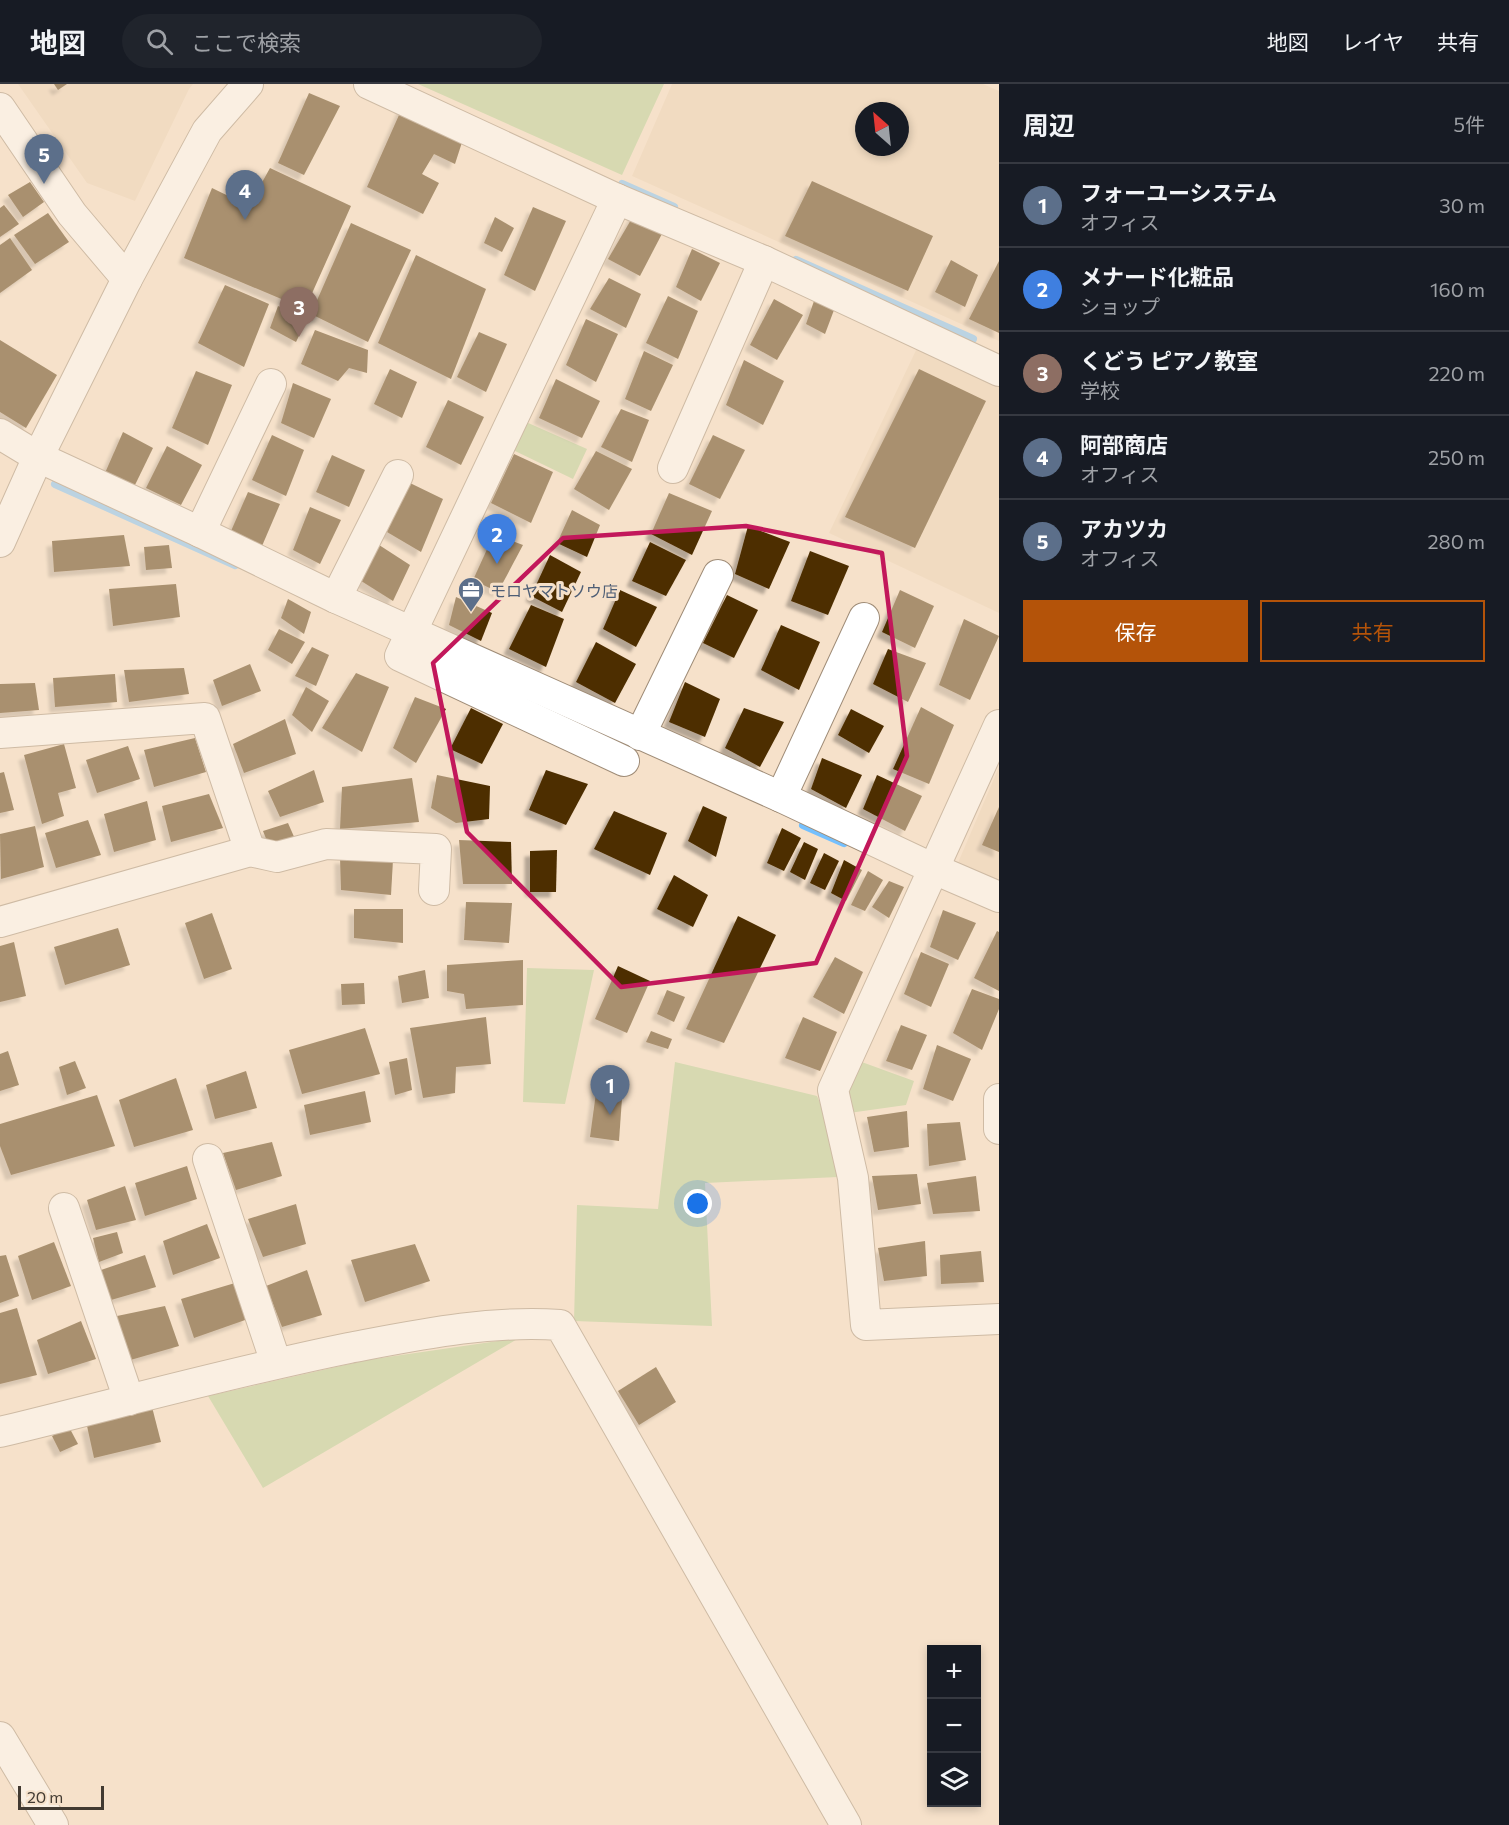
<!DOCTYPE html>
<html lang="ja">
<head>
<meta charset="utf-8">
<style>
  body { margin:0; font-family:Commissioner,"Noto Sans JP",sans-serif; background:#20242c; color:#f1f3f6 }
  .controls { position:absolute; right:18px; bottom:18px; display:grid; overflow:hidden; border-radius:0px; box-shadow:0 3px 9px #0003 }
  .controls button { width:54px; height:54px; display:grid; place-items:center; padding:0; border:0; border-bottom:2px solid #363941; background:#171b24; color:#f1f3f6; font:30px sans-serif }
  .compass { position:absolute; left:855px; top:18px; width:54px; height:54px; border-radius:50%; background:#171b24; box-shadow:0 3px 9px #0003; rotate:333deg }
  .scale { position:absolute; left:18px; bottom:15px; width:86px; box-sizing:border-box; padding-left:6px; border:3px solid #423a31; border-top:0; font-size:16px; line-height:21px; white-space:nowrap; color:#423a31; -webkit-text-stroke:4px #f6e1ca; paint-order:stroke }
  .you { position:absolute; left:698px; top:1120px; width:21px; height:21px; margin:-15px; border:4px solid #fff; border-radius:50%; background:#1a73e8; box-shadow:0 0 0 9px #1a73e833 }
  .badge { display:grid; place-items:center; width:39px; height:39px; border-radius:50%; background:#b45309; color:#fff; font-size:20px; font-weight:700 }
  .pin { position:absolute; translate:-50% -50px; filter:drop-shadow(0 2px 3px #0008) }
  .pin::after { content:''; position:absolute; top:32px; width:21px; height:18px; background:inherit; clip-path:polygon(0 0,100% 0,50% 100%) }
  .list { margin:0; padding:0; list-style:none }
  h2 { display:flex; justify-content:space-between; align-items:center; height:78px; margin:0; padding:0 24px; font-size:26px }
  h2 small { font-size:20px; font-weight:400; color:#9ea1a6 }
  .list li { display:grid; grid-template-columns:39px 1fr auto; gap:18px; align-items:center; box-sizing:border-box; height:84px; padding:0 24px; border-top:2px solid #363941 }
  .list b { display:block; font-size:22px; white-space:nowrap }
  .list p { margin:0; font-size:20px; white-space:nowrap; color:#9ea1a6 }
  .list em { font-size:20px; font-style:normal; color:#9ea1a6 }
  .actions { display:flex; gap:12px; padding:18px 24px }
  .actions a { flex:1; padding:14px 0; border:2px solid #b45309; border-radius:0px; text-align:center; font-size:21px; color:#b45309 }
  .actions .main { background:#b45309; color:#fff }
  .icon { flex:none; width:33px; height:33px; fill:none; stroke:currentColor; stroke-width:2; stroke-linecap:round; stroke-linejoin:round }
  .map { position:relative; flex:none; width:999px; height:1741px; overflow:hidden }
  header { display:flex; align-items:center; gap:36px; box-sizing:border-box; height:84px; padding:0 30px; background:#171b24; border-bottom:2px solid #363941 }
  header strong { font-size:28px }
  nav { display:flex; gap:33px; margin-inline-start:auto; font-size:21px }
  .search { width:420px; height:54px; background:#20242c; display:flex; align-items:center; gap:15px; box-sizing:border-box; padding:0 21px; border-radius:33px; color:#9ea1a6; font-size:22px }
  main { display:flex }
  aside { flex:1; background:#171b24 }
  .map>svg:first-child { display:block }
  .built { fill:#ecd3b7; fill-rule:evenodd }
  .green { fill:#b1ce93 }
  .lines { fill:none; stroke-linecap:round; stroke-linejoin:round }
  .stream { stroke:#74c0fe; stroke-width:8 }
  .building { fill:#4d2e03; filter:url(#shadow) }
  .minor-casing { stroke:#9f8c77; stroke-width:32 }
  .minor { stroke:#fff; stroke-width:30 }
  .marked { fill:none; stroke:#c2185b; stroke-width:4.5; stroke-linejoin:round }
  .labels { text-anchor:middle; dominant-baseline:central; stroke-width:6; stroke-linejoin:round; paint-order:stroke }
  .service-label { font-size:16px; fill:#4e5e75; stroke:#f6e1ca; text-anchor:start }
</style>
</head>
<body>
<header>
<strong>地図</strong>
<div class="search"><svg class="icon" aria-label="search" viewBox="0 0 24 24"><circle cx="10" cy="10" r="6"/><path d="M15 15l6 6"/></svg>ここで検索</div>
<nav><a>地図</a><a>レイヤ</a><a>共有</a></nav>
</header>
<main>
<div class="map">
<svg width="999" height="1741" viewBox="0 0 999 1741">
  <defs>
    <filter id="shadow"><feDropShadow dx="-5.5" dy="5.5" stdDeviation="1.5" flood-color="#0004"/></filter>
  </defs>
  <rect width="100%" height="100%" fill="#f6e1ca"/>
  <g class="built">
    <path d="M18 0H193L189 5 135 117 87 99Z"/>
    <path d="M672 0H983L999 7V257L632 92ZM864 27H900V63H864Z"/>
    <path d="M918 262 999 300V529L829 449Z"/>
    <path d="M999 683V800L957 781Z"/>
  </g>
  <g class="green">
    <path d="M418 0H664L622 91Z"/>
    <path d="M526 338 587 365 573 395 513 366Z"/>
    <path d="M527 884 594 886 565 1020 523 1018Z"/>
    <path d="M859 977 914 997 906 1021 849 1029 844 1011Z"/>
    <path d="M675 978 817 1012 834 1051 838 1093 705 1099 712 1242 574 1237 577 1121 658 1125Z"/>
    <path d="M519 1254 263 1404 208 1312 367 1276Z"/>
  </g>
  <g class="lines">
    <g class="stream">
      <path d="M622 100 674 123"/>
      <path d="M796 176 973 255"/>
      <path d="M55 400 235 481"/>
      <path d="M803 741 844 759"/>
    </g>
  </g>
  <g class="building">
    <path d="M54 0H67L58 6Z"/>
    <path d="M309 9 340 22 304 91 278 79Z"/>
    <path d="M403 22 465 49 455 80 434 70 422 90 439 99 423 130 367 103Z"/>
    <path d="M270 84 351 122 305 225 184 174 212 104 249 122Z"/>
    <path d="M812 97 933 152 908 207 785 152Z"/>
    <path d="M30 98 44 118 23 133 8 111Z"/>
    <path d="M4 121 19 140 0 153V124Z"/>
    <path d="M533 123 566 137 535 207 504 191Z"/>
    <path d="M48 129 69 158 35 180 14 151Z"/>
    <path d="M635 129 665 144 640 192 608 175Z"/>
    <path d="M495 133 514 144 502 168 484 159Z"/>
    <path d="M351 139 411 166 368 258 311 230Z"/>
    <path d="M10 154 32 186 0 209V161Z"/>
    <path d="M692 165 720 179 701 217 676 203Z"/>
    <path d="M416 171 486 205 451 295 378 259Z"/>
    <path d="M951 176 978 191 965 223 935 208Z"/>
    <path d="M999 177V249L969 235Z"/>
    <path d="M609 194 641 210 626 244 590 225Z"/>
    <path d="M225 201 269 220 244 283 198 259Z"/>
    <path d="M668 212 698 227 678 275 646 259Z"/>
    <path d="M774 215 803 231 777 276 750 261Z"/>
    <path d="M814 217 834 226 825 250 806 240Z"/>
    <path d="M278 222 307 235 296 258 270 244Z"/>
    <path d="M586 235 618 250 596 298 566 281Z"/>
    <path d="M315 246 368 266 367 289 349 284 338 297 301 280Z"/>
    <path d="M479 248 507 260 486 308 457 293Z"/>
    <path d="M0 256 57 291 26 344 0 328Z"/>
    <path d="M644 267 673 281 651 327 625 315Z"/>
    <path d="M744 276 784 297 763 341 726 321Z"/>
    <path d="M390 285 417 298 402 334 374 320Z"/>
    <path d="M919 285 986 317 915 464 845 433Z"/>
    <path d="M196 287 232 301 208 361 172 344Z"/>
    <path d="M556 295 600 317 582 354 539 334Z"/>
    <path d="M293 299 331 315 314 354 281 339Z"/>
    <path d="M448 316 484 333 461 381 426 363Z"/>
    <path d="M621 325 649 336 632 378 601 363Z"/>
    <path d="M123 348 153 364 134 403 105 389Z"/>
    <path d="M272 351 304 366 286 412 252 396Z"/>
    <path d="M713 351 745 366 720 415 689 400Z"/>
    <path d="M167 362 202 381 181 421 146 404Z"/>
    <path d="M596 367 632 385 609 426 574 405Z"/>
    <path d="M514 370 553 388 531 439 491 419Z"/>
    <path d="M332 371 365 386 349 423 316 408Z"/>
    <path d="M410 399 443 415 421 468 387 448Z"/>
    <path d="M248 408 280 420 262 462 231 447Z"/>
    <path d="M669 409 712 427 692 471 651 450Z"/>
    <path d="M310 423 341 436 320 480 293 466Z"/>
    <path d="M572 426 600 441 587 473 557 459Z"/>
    <path d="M748 442 790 458 769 505 735 490Z"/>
    <path d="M494 450 523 461 498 508 473 496Z"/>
    <path d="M124 451 130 482 54 488 52 457Z"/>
    <path d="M650 458 686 476 666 512 632 497Z"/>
    <path d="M376 459 410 481 393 517 358 495Z"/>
    <path d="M169 461 172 484 146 486 144 463Z"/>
    <path d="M810 467 849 482 828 531 791 517Z"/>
    <path d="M550 471 581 488 562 528 531 512Z"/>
    <path d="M176 500 180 533 113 542 109 505Z"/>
    <path d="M620 506 657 523 636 563 603 545Z"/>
    <path d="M900 506 934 522 915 564 882 548Z"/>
    <path d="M727 511 758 526 734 574 703 559Z"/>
    <path d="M456 513 492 529 481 557 449 541Z"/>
    <path d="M288 515 311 528 304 550 281 534Z"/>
    <path d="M531 521 564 535 546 583 509 565Z"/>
    <path d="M964 535 999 552 970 616 939 601Z"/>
    <path d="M781 541 820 558 799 606 761 586Z"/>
    <path d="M279 545 305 558 292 580 268 566Z"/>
    <path d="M596 558 636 580 615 619 576 598Z"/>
    <path d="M312 563 329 571 316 602 295 592Z"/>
    <path d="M888 565 926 579 908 618 873 600Z"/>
    <path d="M250 580 261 607 222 622 213 596Z"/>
    <path d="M184 584 189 610 129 618 124 586Z"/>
    <path d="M356 589 389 603 362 668 322 644Z"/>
    <path d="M115 590 117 618 55 623 53 594Z"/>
    <path d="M685 598 720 615 705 653 669 638Z"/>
    <path d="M35 599 39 626 0 629V600Z"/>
    <path d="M306 603 329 617 312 648 292 631Z"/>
    <path d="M415 613 446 625 416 679 393 664Z"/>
    <path d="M921 623 954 641 929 700 893 685Z"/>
    <path d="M471 624 503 640 482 680 450 665Z"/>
    <path d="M744 624 784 638 760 683 725 664Z"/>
    <path d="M851 625 884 642 869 669 838 651Z"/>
    <path d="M285 635 296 670 244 689 233 660Z"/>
    <path d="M195 654 206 688 154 703 144 666Z"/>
    <path d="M64 660 76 704 58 709 64 732 42 740 24 671Z"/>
    <path d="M128 662 140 695 97 709 86 676Z"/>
    <path d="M822 674 862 691 846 724 811 705Z"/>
    <path d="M314 686 324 718 280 733 268 707Z"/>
    <path d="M546 686 588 700 566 741 529 726Z"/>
    <path d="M4 688 14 726 0 729V689Z"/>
    <path d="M437 691 490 702 489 735 456 739 431 724Z"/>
    <path d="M877 691 922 712 905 747 863 725Z"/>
    <path d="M412 694 419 738 340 745 342 703Z"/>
    <path d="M209 710 223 744 171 758 162 722Z"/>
    <path d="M147 717 156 756 114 768 104 730Z"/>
    <path d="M703 722 727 733 716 773 688 757Z"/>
    <path d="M999 723V768L982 761Z"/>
    <path d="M614 727 667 749 650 791 594 765Z"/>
    <path d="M88 736 101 771 56 784 45 749Z"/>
    <path d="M288 739 295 755 269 762 263 747Z"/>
    <path d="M35 742 44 783 1 795 0 750Z"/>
    <path d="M782 744 801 754 784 787 767 779Z"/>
    <path d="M459 756 511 758 512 800H463Z"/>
    <path d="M804 758 818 765 805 796 790 788Z"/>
    <path d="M557 766 556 808H530V767Z"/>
    <path d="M824 769 839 777 825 806 810 799Z"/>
    <path d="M340 774 393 776 391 811 341 806Z"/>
    <path d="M844 776 862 786 846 817 831 809Z"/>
    <path d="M868 787 883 796 865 827 851 821Z"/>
    <path d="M674 791 708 811 693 843 657 825Z"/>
    <path d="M889 797 904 803 889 834 872 823Z"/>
    <path d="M466 818 512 819 509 859 464 856Z"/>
    <path d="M354 825H403V859L354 854Z"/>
    <path d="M943 826 976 839 958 876 930 863Z"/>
    <path d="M212 829 232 885 204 895 185 839Z"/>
    <path d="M738 832 776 851 724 959 686 945Z"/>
    <path d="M118 844 130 881 65 901 54 863Z"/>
    <path d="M997 847 999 848V907L974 894Z"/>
    <path d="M14 858 26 912 0 918V862Z"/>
    <path d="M921 868 949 880 931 923 904 910Z"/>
    <path d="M835 873 863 888 844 930 813 913Z"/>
    <path d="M523 876V921L466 925 464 910 447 907V881Z"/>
    <path d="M618 882 650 897 627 949 595 935Z"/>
    <path d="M425 886 429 914 402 919 398 892Z"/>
    <path d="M364 899 365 920 342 921 341 900Z"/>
    <path d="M972 905 999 915V925L982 966 953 949Z"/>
    <path d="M667 906 685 913 674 938 657 930Z"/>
    <path d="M486 933 491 980 456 983 455 1009 423 1014 410 944Z"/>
    <path d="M803 933 837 948 820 987 785 974Z"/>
    <path d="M901 941 927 951 912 986 886 977Z"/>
    <path d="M365 944 380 990 302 1010 289 966Z"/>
    <path d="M651 947 672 955 668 965 646 958Z"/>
    <path d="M937 961 971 975 953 1017 923 1005Z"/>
    <path d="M8 967 19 1001 0 1007V970Z"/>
    <path d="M407 974 412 1006 395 1011 389 978Z"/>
    <path d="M75 977 86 1004 67 1011 59 983Z"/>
    <path d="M246 987 257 1024 215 1035 206 1001Z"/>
    <path d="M176 994 193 1046 134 1063 119 1016Z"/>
    <path d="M598 994 623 1000 619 1057 590 1053Z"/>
    <path d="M365 1007 371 1038 310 1051 304 1021Z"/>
    <path d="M97 1011 115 1062 11 1091 0 1062V1040Z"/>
    <path d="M907 1027 909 1063 874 1068 867 1033Z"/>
    <path d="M960 1038 966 1076 929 1082 927 1040Z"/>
    <path d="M272 1058 282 1092 236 1106 223 1069Z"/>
    <path d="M187 1082 197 1115 145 1132 135 1099Z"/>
    <path d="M917 1090 921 1120 878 1126 872 1092Z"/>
    <path d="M976 1092 980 1127 933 1130 927 1099Z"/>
    <path d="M125 1102 136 1136 96 1146 87 1116Z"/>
    <path d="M296 1120 306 1160 263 1173 248 1135Z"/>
    <path d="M207 1140 220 1174 173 1191 163 1157Z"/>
    <path d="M117 1148 123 1169 99 1178 93 1154Z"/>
    <path d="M925 1157 927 1192 884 1197 878 1164Z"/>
    <path d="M54 1158 71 1202 32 1216 18 1172Z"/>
    <path d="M415 1160 430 1197 365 1218 351 1176Z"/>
    <path d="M981 1167 984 1198 941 1200 940 1171Z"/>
    <path d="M6 1171 19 1212 0 1219V1172Z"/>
    <path d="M145 1171 156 1203 111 1216 101 1186Z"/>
    <path d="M307 1186 322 1231 282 1243 266 1202Z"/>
    <path d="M235 1199 248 1235 194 1254 181 1215Z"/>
    <path d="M165 1222 179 1262 127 1277 117 1232Z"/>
    <path d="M17 1224 37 1291 0 1300V1229Z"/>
    <path d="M81 1237 96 1275 48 1290 37 1256Z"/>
    <path d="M656 1283 676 1318 639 1341 618 1307Z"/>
    <path d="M152 1323 161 1358 94 1374 87 1342Z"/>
    <path d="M69 1343 78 1360 60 1368 52 1352Z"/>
  </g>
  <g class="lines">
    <g class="minor-casing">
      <g id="minor">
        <path d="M369 0 617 115 764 177 999 287"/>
        <path d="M0 24 72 130 127 195"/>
        <path d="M617 115 400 572 624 677"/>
        <path d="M0 350 38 373 200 448 336 514 781 713 934 785 999 813"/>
        <path d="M673 384 764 177"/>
        <path d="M200 448 271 300"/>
        <path d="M0 458 38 373 127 195 207 47 248 0"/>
        <path d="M336 514 398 391"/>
        <path d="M999 641 833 1006 853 1094 866 1241 999 1235"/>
        <path d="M0 649 205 634 250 767"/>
        <path d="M640 651 718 491"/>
        <path d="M781 713 864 534"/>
        <path d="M0 838 250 767 277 773 326 760 436 765 434 806"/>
        <path d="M999 1015V1045"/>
        <path d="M208 1075 276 1279"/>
        <path d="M64 1124 129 1316"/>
        <path d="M0 1348C116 1320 231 1288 349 1264 418 1251 489 1236 560 1241L846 1741"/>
        <path d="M0 1653 53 1741"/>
      </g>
    </g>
    <use href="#minor" class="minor"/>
  </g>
  <path d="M0 0H999V1741H0ZM746 442 882 469 907 672 816 879 621 903 467 748 433 579 563 454Z" fill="#f6e1ca" fill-opacity=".55" fill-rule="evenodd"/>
  <path class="marked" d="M746 442 882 469 907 672 816 879 621 903 467 748 433 579 563 454Z"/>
  <defs>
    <g id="office-pin" transform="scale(1.35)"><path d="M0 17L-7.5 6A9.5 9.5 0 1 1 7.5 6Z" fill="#5c6f8a" stroke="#f6e1ca"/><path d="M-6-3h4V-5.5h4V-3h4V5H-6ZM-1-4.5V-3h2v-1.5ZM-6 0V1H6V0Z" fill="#fff"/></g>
  </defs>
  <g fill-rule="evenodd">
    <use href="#office-pin" x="471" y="506"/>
  </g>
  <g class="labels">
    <g class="service-label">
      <text x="490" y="506">モロヤマトソウ店</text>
    </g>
  </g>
</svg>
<div class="controls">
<button>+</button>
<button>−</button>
<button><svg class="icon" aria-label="layers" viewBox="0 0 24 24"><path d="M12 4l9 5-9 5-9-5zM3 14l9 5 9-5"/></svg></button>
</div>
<svg class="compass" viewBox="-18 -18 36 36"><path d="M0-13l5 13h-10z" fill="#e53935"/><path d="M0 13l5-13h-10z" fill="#9ea1a6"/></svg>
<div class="scale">20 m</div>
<div class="you"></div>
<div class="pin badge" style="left:610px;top:1031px;background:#5c6f8a">1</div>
<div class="pin badge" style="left:497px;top:480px;background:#3f7fe0">2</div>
<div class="pin badge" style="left:299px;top:253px;background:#8d6e63">3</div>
<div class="pin badge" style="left:245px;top:136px;background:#5c6f8a">4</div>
<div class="pin badge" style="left:44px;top:100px;background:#5c6f8a">5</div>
</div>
<aside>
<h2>周辺<small>5件</small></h2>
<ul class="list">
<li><span class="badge" style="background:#5c6f8a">1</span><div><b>フォーユーシステム</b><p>オフィス</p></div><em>30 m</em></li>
<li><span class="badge" style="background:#3f7fe0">2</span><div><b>メナード化粧品</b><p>ショップ</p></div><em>160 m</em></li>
<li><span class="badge" style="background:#8d6e63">3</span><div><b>くどう ピアノ教室</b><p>学校</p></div><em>220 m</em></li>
<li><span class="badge" style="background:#5c6f8a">4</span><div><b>阿部商店</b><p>オフィス</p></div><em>250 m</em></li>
<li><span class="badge" style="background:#5c6f8a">5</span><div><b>アカツカ</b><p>オフィス</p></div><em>280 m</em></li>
</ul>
<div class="actions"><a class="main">保存</a><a>共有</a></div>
</aside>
</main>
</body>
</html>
